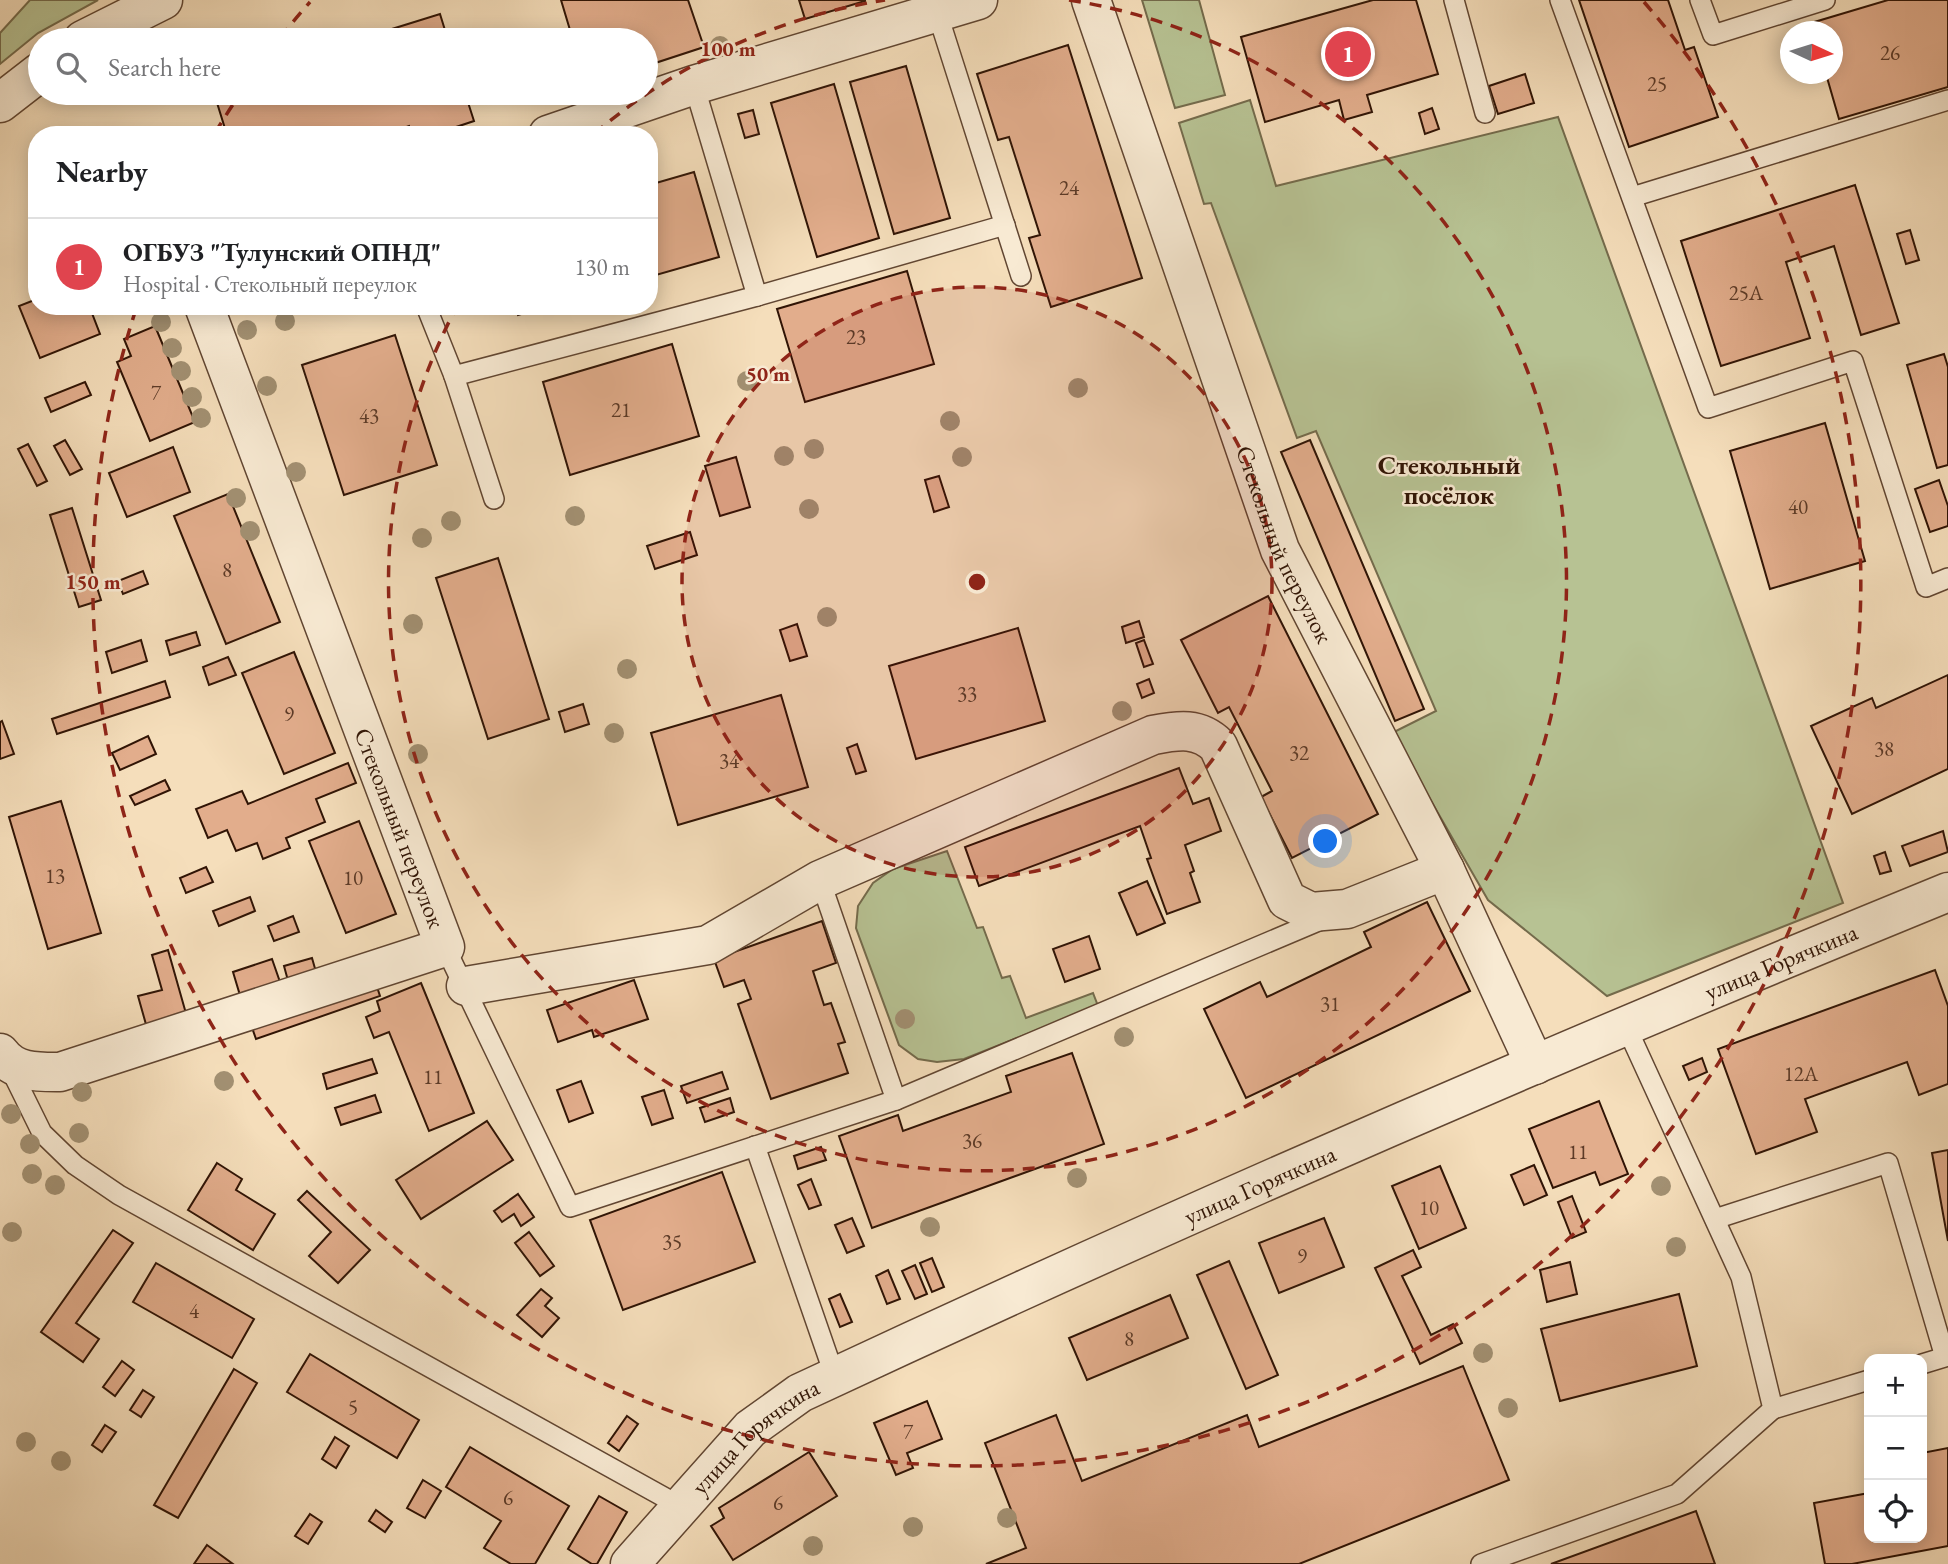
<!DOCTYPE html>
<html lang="en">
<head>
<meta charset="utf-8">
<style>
  body { margin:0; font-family:"EB Garamond",serif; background:#f6f6f6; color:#202124 }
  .controls { position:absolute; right:21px; bottom:21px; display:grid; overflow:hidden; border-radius:14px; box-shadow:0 4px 18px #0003 }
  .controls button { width:63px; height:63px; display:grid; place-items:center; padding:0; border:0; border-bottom:2px solid #e0e0e0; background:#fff; color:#202124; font:35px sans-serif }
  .compass { position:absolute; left:1780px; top:21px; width:63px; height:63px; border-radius:50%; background:#fff; box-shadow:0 4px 18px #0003; rotate:94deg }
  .you { position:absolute; left:1326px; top:842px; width:24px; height:24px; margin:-18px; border:5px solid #fff; border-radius:50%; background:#1a73e8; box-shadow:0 0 0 10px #1a73e833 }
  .badge { display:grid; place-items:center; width:46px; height:46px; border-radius:50%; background:#b45309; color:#fff; font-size:23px; font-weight:700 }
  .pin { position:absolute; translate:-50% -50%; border:4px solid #fff; box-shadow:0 2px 7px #0006 }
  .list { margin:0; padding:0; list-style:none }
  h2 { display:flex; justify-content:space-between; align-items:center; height:91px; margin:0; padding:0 28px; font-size:30px }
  h2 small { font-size:23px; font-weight:400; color:#757577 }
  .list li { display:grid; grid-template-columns:46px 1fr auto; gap:21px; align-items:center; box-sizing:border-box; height:98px; padding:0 28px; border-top:2px solid #e0e0e0 }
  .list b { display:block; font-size:26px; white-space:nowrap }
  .list p { margin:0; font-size:23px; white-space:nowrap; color:#757577 }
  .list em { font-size:23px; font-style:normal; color:#757577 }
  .icon { flex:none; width:38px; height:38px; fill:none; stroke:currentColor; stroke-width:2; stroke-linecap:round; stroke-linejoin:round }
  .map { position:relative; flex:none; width:1948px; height:1564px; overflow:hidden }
  .search { position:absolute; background:#fff; box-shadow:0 4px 18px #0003; left:28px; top:28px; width:630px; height:77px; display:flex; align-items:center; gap:18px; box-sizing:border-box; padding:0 24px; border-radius:38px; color:#757577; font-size:26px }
  .panel { position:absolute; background:#fff; box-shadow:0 4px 18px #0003; left:28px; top:126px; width:630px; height:189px; border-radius:28px }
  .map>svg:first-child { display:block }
  .green { fill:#b7c293; stroke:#746b4c; stroke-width:2 }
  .building { fill:#e2ad8c; stroke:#301405; stroke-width:2 }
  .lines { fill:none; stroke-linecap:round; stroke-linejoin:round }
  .service-casing { stroke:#614632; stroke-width:22 }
  .minor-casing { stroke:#614632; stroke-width:41 }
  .tertiary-casing { stroke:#614632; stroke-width:41 }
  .service { stroke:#f8ead3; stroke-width:19 }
  .minor { stroke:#f8ead3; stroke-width:38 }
  .tertiary { stroke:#f8ead3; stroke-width:38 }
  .tree { fill:#a29072 }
  .ring { fill:none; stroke:#8f2418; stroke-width:3.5; stroke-dasharray:12 9 }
  .labels { text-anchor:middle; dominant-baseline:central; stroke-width:5; stroke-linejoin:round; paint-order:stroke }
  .number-label { font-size:21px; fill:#5c3a27 }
  .street-label { font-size:24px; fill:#301405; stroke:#f8ead3 }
  .neighbourhood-label { font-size:26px; font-weight:bold; fill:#301405; stroke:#f8ead3 }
  .centre { fill:#8f2418; stroke:#f8ead3; stroke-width:3.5 }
  .ring-label { font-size:21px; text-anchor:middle; font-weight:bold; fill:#8f2418; stroke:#f8ead3; stroke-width:5; stroke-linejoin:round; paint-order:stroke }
</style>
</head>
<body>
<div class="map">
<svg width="1948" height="1564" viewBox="0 0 1948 1564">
  <rect width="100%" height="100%" fill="#f5debb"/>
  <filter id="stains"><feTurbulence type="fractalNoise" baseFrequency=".00286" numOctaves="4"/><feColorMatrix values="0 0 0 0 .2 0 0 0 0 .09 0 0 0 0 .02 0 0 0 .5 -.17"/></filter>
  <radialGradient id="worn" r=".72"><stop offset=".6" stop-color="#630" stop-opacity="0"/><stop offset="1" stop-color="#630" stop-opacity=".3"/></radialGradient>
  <g class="green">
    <path d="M30 0H98L38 33 0 64V33Z"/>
    <path d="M1142 0H1199L1225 95 1175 108Z"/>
    <path d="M1250 100 1276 186 1558 117 1843 903 1607 996 1488 900 1392 733 1436 711 1316 431 1297 438 1211 203 1204 204 1179 123Z"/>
    <path d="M947 851 977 928 983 927 1002 978 1010 976 1026 1018 1093 993 1098 1006 964 1059 937 1062 918 1059 899 1045 856 928 858 906 873 883 893 869Z"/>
  </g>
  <g class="building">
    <path d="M561 0H688L704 47 646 66V40H573Z"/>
    <path d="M799 0H865V1L805 19Z"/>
    <path d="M1373 0H1416L1438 74 1367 95 1372 112 1344 120 1339 100 1265 122 1241 37Z"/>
    <path d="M1579 0H1668L1685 50 1694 47 1718 117 1629 147Z"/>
    <path d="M1888 0H1948V87L1839 119 1826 74H1832V32H1814L1811 23Z"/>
    <path d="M440 14 448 40H381L379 33Z"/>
    <path d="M1068 45 1142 278 1051 307 1029 238 1040 235 1009 137 998 140 977 74Z"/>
    <path d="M906 66 950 218 894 234 850 82Z"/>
    <path d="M1525 74 1534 103 1498 114 1489 86Z"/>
    <path d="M834 84 879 238 817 257 771 103Z"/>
    <path d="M214 93H465L474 121 432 135H411L409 126 383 135H227Z"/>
    <path d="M1432 108 1439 129 1425 134 1419 113Z"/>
    <path d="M753 110 759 134 745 138 738 114Z"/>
    <path d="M694 172 719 257 649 277V185Z"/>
    <path d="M1855 185 1899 323 1861 335 1834 246 1786 262 1810 338 1721 366 1681 241Z"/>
    <path d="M1910 230 1919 260 1906 264 1897 234Z"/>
    <path d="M907 271 934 364 805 402 777 309Z"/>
    <path d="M37 299V306H95L90 308 100 334 40 358 19 306Z"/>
    <path d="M515 306H548L518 315Z"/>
    <path d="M155 326 195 422 150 441 117 362 131 356 124 339Z"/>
    <path d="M395 335 437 465 344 495 302 365Z"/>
    <path d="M672 344 699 436 570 475 543 382Z"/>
    <path d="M1944 354 1948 367V465L1937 468 1907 365Z"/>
    <path d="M85 382 91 395 51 412 45 398Z"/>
    <path d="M1825 423 1865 561 1770 589 1730 451Z"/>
    <path d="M65 440 82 469 70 475 54 446Z"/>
    <path d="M1310 440 1424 709 1395 721 1281 452Z"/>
    <path d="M28 444 47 481 37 486 18 449Z"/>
    <path d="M173 447 190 492 127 517 109 473Z"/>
    <path d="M736 457 750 507 720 516 705 466Z"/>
    <path d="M939 476 949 507 934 512 925 480Z"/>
    <path d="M1939 480 1948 506V526L1930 532 1915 489Z"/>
    <path d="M228 494 280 622 226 644 174 516Z"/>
    <path d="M72 508 101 600 79 607 50 515Z"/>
    <path d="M690 532 697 555 655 569 647 546Z"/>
    <path d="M498 558 549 719 488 739 436 578Z"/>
    <path d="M143 571 148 584 123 594 118 581Z"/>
    <path d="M1268 596 1378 814 1292 858 1261 797 1272 791 1229 707 1218 713 1181 640Z"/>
    <path d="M1139 621 1144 637 1126 643 1122 627Z"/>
    <path d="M797 624 807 656 790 661 780 630Z"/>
    <path d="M1018 628 1045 721 916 759 889 666Z"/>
    <path d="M196 632 200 645 170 655 166 641Z"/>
    <path d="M141 640 147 661 112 673 106 652Z"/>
    <path d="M1144 640 1153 664 1144 667 1136 643Z"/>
    <path d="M294 652 335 753 284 774 242 673Z"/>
    <path d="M228 657 236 675 209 685 203 667Z"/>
    <path d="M1948 675V769L1852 814 1811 726 1872 698 1876 708Z"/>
    <path d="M1149 679 1154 693 1142 698 1137 684Z"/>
    <path d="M165 681 170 697 57 734 52 719Z"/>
    <path d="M781 695 808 787 678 825 651 733Z"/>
    <path d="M583 704 589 724 565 732 559 712Z"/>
    <path d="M2 721 14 754 0 759V722Z"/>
    <path d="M148 736 156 754 120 770 112 753Z"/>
    <path d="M857 744 866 771 856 774 847 748Z"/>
    <path d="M348 763 356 783 316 799 325 822 286 838 290 848 263 859 257 843 236 851 227 830 208 838 196 809 242 791 248 804Z"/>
    <path d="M1179 768 1193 804 1209 798 1221 831 1185 845 1194 871 1190 873 1200 902 1167 914 1147 859 1151 858 1140 826 979 886 965 847Z"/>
    <path d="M165 780 170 790 135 805 130 796Z"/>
    <path d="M61 801 101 933 48 949 9 817Z"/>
    <path d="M359 821 396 914 346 933 309 841Z"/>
    <path d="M1943 831 1948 852 1910 866 1902 846Z"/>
    <path d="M1885 852 1891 871 1880 874 1874 856Z"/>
    <path d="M206 867 213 882 186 893 180 878Z"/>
    <path d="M1147 881 1165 923 1137 935 1119 893Z"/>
    <path d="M250 897 255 911 219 926 213 911Z"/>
    <path d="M1427 902 1470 991 1246 1098 1204 1009 1260 982 1267 997 1371 947 1364 932Z"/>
    <path d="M293 916 299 932 274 941 268 926Z"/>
    <path d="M822 921 836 963 813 971 824 1005 831 1003 845 1042 838 1044 848 1073 771 1099 738 1004 751 999 744 980 724 987 714 959Z"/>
    <path d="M1089 936 1100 969 1065 982 1053 949Z"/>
    <path d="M168 950 187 1017 147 1028 138 996 162 990 152 955Z"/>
    <path d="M312 958 318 979 290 988 284 966Z"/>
    <path d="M272 959 280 982 242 1002 233 972Z"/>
    <path d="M1935 970 1948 1006V1084L1919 1095 1907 1062 1805 1099 1817 1132 1756 1154 1718 1049Z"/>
    <path d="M373 975 380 996 256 1039 249 1019Z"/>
    <path d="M634 980 648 1019 594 1037 592 1030 558 1042 547 1010Z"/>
    <path d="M421 983 474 1113 429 1131 389 1032 374 1038 366 1017 380 1011 377 1001Z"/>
    <path d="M1072 1053 1104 1144 872 1228 839 1136 898 1115 903 1131 1011 1092 1006 1076Z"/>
    <path d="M1702 1058 1707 1072 1689 1080 1683 1066Z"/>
    <path d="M372 1059 377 1073 327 1089 323 1074Z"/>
    <path d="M722 1072 728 1089 687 1103 681 1086Z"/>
    <path d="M581 1081 593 1113 569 1122 557 1090Z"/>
    <path d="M664 1090 673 1118 652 1125 642 1097Z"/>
    <path d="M375 1095 381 1112 341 1125 335 1108Z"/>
    <path d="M730 1098 734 1112 705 1122 700 1108Z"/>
    <path d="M1599 1101 1628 1174 1600 1185 1595 1172 1553 1188 1529 1129Z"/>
    <path d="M487 1121 513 1160 421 1219 396 1180Z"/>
    <path d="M821 1147 826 1160 798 1169 794 1156Z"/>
    <path d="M1948 1150V1241L1932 1153Z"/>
    <path d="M217 1163 242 1179 236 1190 275 1214 253 1250 188 1210Z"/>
    <path d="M1534 1165 1547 1195 1524 1205 1511 1175Z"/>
    <path d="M1440 1166 1466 1228 1419 1249 1392 1186Z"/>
    <path d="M722 1172 755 1262 623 1310 590 1220Z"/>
    <path d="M811 1179 821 1205 809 1209 798 1185Z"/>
    <path d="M307 1191 370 1250 338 1283 309 1256 331 1232 298 1200Z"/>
    <path d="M518 1194 534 1217 521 1226 514 1214 502 1222 494 1211Z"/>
    <path d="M1572 1196 1586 1232 1572 1238 1558 1202Z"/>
    <path d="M852 1218 864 1246 847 1253 835 1225Z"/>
    <path d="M1324 1218 1344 1267 1279 1293 1259 1243Z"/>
    <path d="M113 1230 133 1243 76 1323 99 1339 83 1362 41 1332Z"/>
    <path d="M529 1232 554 1266 540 1276 515 1243Z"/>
    <path d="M1413 1250 1421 1267 1402 1276 1431 1335 1453 1324 1462 1343 1420 1364 1375 1268Z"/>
    <path d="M932 1258 944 1287 932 1292 920 1263Z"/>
    <path d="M1229 1261 1278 1375 1246 1389 1197 1275Z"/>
    <path d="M1570 1262 1577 1294 1547 1302 1540 1270Z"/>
    <path d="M156 1263 254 1319 232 1358 133 1302Z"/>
    <path d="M915 1265 927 1294 915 1299 902 1271Z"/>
    <path d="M888 1270 900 1299 887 1304 876 1276Z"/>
    <path d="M541 1289 552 1298 545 1306 559 1318 542 1337 517 1315Z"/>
    <path d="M840 1294 852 1322 840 1327 829 1299Z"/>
    <path d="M1679 1294 1697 1366 1560 1401 1541 1329Z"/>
    <path d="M1170 1295 1188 1338 1087 1380 1069 1338Z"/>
    <path d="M310 1354 419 1420 397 1458 287 1392Z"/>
    <path d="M122 1361 134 1370 115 1396 103 1387Z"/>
    <path d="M1463 1366 1509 1480 1299 1564H986L1026 1548 985 1443 1056 1415 1082 1481 1247 1415 1259 1447Z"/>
    <path d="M234 1369 257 1383 178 1518 154 1505Z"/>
    <path d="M143 1390 154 1397 141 1417 130 1410Z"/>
    <path d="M927 1401 942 1439 907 1453 913 1468 896 1475 874 1423Z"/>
    <path d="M627 1416 638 1424 619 1451 608 1443Z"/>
    <path d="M105 1425 116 1432 102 1452 92 1445Z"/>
    <path d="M335 1437 349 1446 336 1468 322 1459Z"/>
    <path d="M470 1447 569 1506 535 1564H511L484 1548 501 1521 446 1487Z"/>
    <path d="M1948 1448V1546L1852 1564H1825L1814 1503 1869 1493V1538H1922V1453Z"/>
    <path d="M809 1452 837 1496 733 1560 711 1526 724 1518 719 1508Z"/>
    <path d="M423 1480 441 1491 425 1518 407 1508Z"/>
    <path d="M599 1496 627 1512 597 1564H592L568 1549Z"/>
    <path d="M376 1510 392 1522 385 1532 369 1521Z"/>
    <path d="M1696 1511 1715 1564H1551Z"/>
    <path d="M310 1514 322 1522 308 1544 295 1536Z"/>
    <path d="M207 1545 233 1564H194Z"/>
  </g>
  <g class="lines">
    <g class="service-casing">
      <g id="service">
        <path d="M1454 0 1485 113"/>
        <path d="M1560 0 1708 408 1853 361 1926 587 1948 578"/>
        <path d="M1700 0 1713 35 1825 0"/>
        <path d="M937 12 1021 276"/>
        <path d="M1632 197 1948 100"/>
        <path d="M757 296 1005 225"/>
        <path d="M426 306 454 376 757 296 694 85"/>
        <path d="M454 376 494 499"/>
        <path d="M820 880 896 1100"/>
        <path d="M445 947 570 1207 896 1100 1323 919"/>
        <path d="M9 1066 42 1133 75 1165 119 1195 680 1506"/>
        <path d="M755 1146 835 1377"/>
        <path d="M1715 1219 1888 1163 1945 1357 1922 1364"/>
        <path d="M1773 1409 1869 1380"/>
        <path d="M1481 1564 1677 1494 1773 1409 1741 1277 1625 1024"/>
      </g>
    </g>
    <g class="minor-casing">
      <g id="minor">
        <path id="s1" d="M1091 0 1280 550 1445 870 1535 1065"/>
        <path d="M548 135 694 85 978 0"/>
        <path d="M466 986 708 945 820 880 1153 735C1179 730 1199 727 1218 746L1287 900 1311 912 1347 909 1445 870"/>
        <path d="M0 1053C14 1073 38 1072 60 1072L445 947 204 306"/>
        <path id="s2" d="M630 1564 750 1429 800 1393C1178 1216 1561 1050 1948 892"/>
      </g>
    </g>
    <g class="tertiary-casing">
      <g id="tertiary">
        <path d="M83 40 163 0"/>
        <path d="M0 103 40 72"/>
      </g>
    </g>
    <use href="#service" class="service"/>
    <use href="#minor" class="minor"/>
    <use href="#tertiary" class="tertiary"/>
  </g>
  <g class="tree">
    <circle cx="720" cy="46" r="10"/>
    <circle cx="285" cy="321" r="10"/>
    <circle cx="161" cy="322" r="10"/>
    <circle cx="247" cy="330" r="10"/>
    <circle cx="172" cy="348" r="10"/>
    <circle cx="181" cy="371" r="10"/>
    <circle cx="747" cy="381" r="10"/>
    <circle cx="267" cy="386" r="10"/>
    <circle cx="1078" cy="388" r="10"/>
    <circle cx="192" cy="397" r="10"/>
    <circle cx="201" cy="418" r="10"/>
    <circle cx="950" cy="421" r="10"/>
    <circle cx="814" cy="449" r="10"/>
    <circle cx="784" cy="456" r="10"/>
    <circle cx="962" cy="457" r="10"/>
    <circle cx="296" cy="472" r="10"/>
    <circle cx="236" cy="498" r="10"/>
    <circle cx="809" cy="509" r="10"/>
    <circle cx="575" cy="516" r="10"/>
    <circle cx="451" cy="521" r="10"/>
    <circle cx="250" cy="531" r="10"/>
    <circle cx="422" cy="538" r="10"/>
    <circle cx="827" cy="617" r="10"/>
    <circle cx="413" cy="624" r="10"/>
    <circle cx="627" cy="669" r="10"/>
    <circle cx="1122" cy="711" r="10"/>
    <circle cx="614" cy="733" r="10"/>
    <circle cx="418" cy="754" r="10"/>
    <circle cx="905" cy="1019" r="10"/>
    <circle cx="1124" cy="1037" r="10"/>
    <circle cx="224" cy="1081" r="10"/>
    <circle cx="82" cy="1092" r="10"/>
    <circle cx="11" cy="1114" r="10"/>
    <circle cx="79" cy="1133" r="10"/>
    <circle cx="30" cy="1144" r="10"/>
    <circle cx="32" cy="1174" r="10"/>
    <circle cx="1077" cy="1178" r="10"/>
    <circle cx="55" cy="1185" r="10"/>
    <circle cx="1661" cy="1186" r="10"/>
    <circle cx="930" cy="1227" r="10"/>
    <circle cx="12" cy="1232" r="10"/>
    <circle cx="1676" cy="1247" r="10"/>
    <circle cx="1483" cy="1353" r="10"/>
    <circle cx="1508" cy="1408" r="10"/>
    <circle cx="26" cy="1442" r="10"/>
    <circle cx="61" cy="1461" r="10"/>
    <circle cx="1007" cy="1518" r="10"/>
    <circle cx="913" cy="1527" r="10"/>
    <circle cx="813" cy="1546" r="10"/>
  </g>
  <circle cx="977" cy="582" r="295" fill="#8f2418" fill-opacity=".12"/>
  <g class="ring">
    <circle cx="977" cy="582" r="295"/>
    <path d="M594 134A589 589 0 0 1 885 0M1069 0A589 589 0 1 1 455 310"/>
    <path d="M215 133A884 884 0 0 1 240 94M280 38A884 884 0 0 1 310 2M1644 2A884 884 0 1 1 136 309"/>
  </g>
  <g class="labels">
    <g class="number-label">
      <text x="1890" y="52">26</text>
      <text x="1657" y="83">25</text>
      <text x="1069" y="187">24</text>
      <text x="1746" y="292">25А</text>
      <text x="856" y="336">23</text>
      <text x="156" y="392">7</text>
      <text x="621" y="409">21</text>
      <text x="369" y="415">43</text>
      <text x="1798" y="506">40</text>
      <text x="227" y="569">8</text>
      <text x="967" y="693">33</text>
      <text x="289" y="713">9</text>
      <text x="1884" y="748">38</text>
      <text x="1299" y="752">32</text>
      <text x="729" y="760">34</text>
      <text x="55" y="875">13</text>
      <text x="353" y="877">10</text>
      <text x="1330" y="1003">31</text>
      <text x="1801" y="1073">12А</text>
      <text x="433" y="1076">11</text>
      <text x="972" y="1140">36</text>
      <text x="1578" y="1151">11</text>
      <text x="1429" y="1207">10</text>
      <text x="672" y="1241">35</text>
      <text x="1302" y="1255">9</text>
      <text x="194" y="1310">4</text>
      <text x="1129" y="1338">8</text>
      <text x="353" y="1406">5</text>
      <text x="908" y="1431">7</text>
      <text x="508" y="1497">6</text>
      <text x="778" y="1502">6</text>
    </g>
    <g class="street-label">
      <text stroke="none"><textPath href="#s1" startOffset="578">Стекольный переулок</textPath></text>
      <text transform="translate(400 828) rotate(69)">Стекольный переулок</text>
      <text stroke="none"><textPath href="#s2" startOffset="1314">улица Горячкина</textPath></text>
      <text stroke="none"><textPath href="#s2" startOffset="747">улица Горячкина</textPath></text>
      <text stroke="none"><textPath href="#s2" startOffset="180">улица Горячкина</textPath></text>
    </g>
    <g class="neighbourhood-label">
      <text x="1449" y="465">Стекольный<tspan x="1449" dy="30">посёлок</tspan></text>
    </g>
  </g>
  <circle cx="977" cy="582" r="10" class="centre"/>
  <g class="ring-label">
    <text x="728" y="56">100 m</text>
    <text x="768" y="381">50 m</text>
    <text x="93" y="589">150 m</text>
  </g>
  <rect width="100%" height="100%" filter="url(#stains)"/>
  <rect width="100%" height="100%" fill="url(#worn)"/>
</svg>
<div class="controls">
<button>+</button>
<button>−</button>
<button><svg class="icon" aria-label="locate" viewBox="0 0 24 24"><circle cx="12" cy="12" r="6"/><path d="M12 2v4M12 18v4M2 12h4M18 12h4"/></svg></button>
</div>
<svg class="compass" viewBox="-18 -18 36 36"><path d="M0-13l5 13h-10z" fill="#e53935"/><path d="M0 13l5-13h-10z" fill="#757577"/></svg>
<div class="you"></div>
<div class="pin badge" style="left:1348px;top:54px;background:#e0444e">1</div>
<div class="search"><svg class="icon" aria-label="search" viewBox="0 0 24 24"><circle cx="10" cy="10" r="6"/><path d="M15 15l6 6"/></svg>Search here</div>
<section class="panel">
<h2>Nearby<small></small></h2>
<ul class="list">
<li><span class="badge" style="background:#e0444e">1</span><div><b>ОГБУЗ &quot;Тулунский ОПНД&quot;</b><p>Hospital · Стекольный переулок</p></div><em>130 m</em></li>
</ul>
</section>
</div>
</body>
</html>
